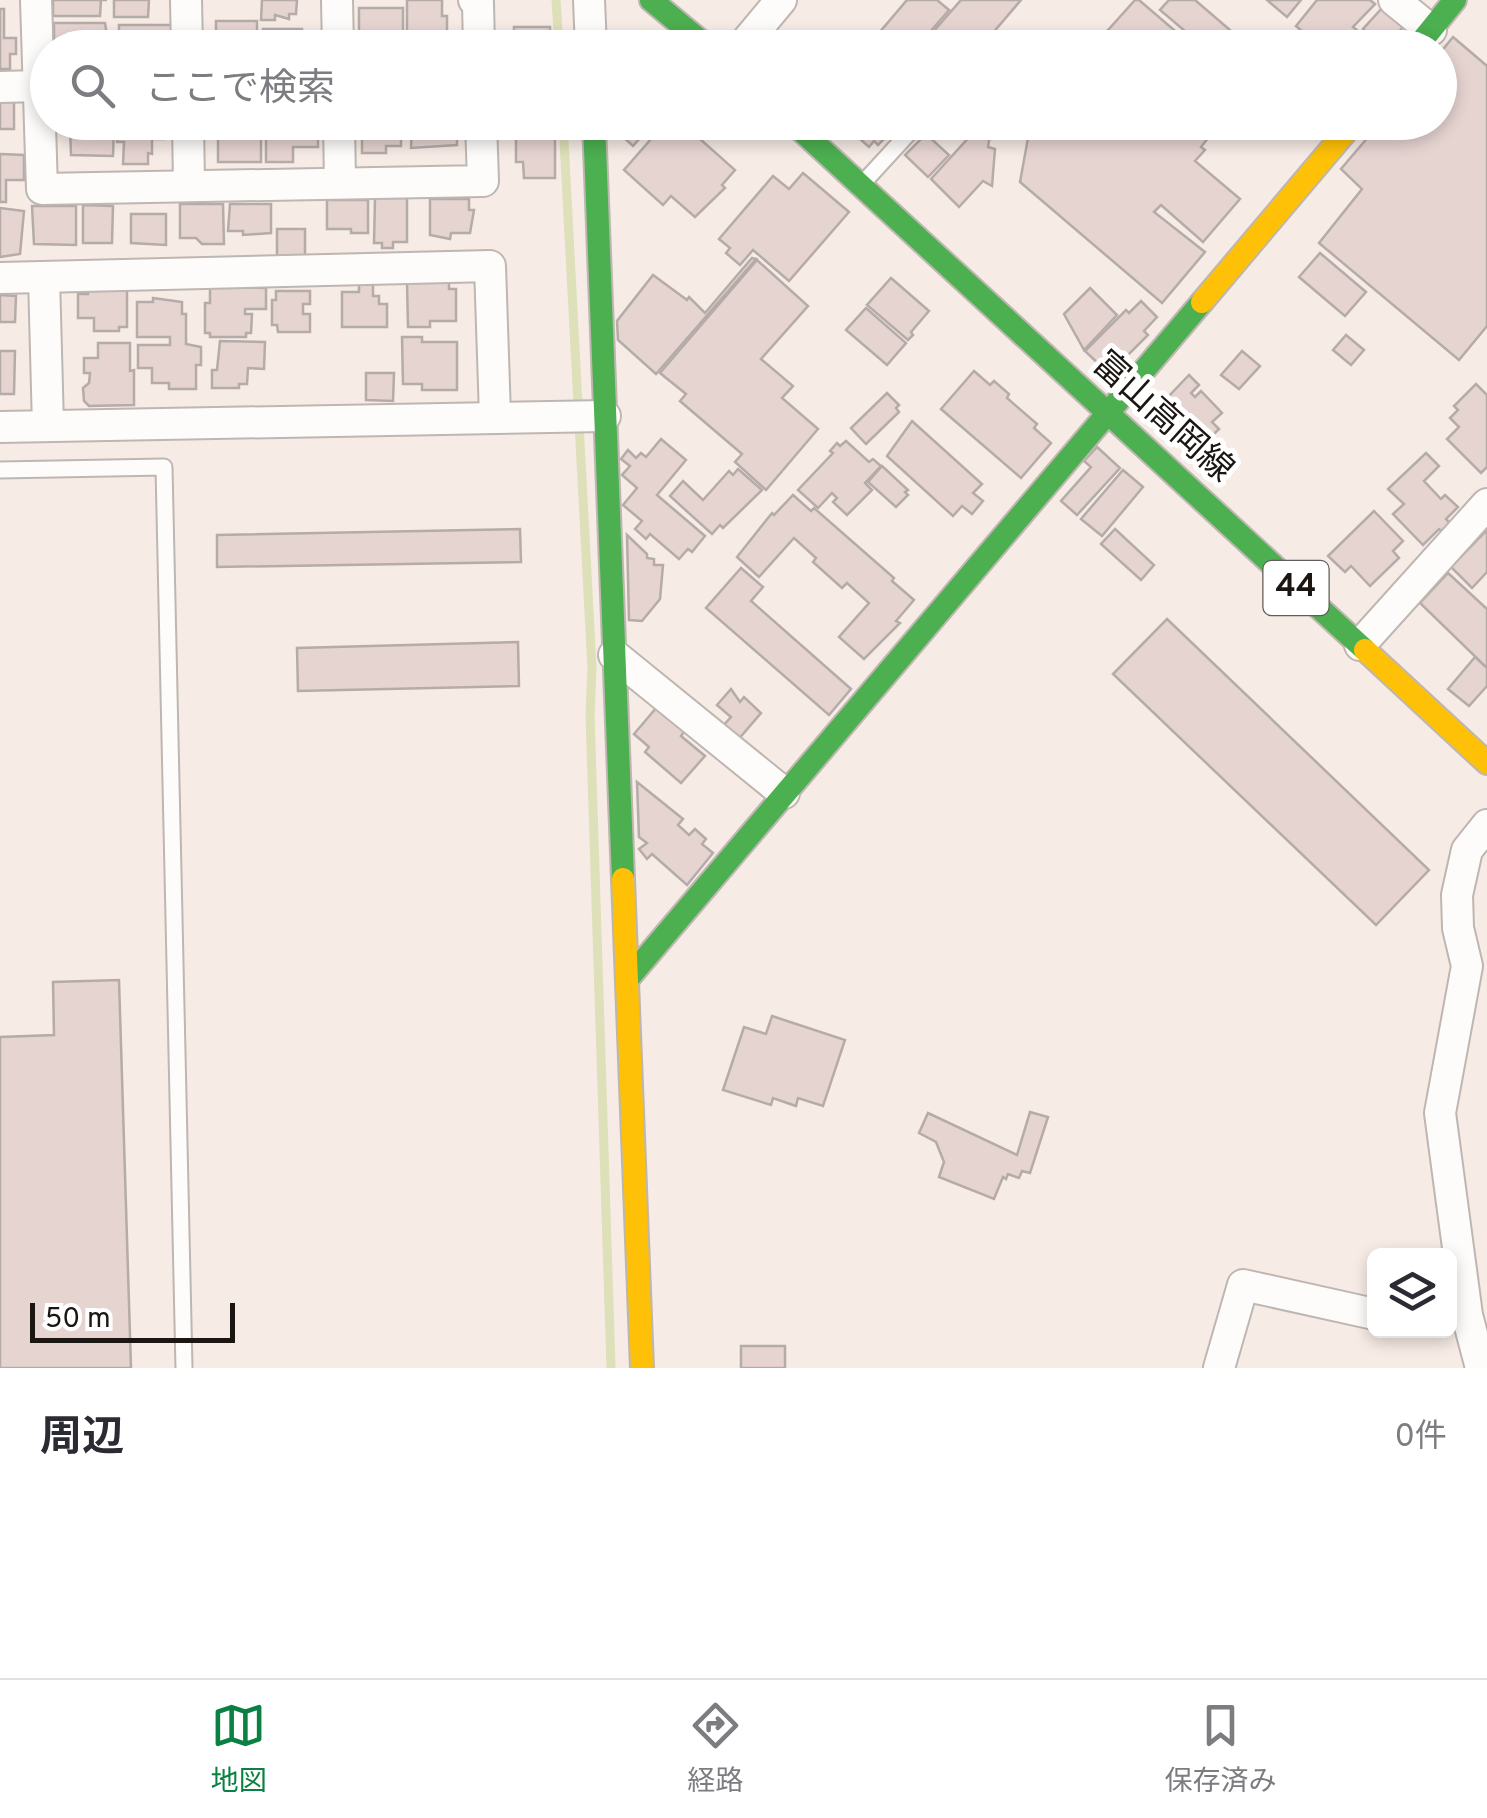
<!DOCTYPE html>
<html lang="ja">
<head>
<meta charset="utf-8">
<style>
  body { margin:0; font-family:Overpass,"Noto Sans JP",sans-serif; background:#f7f7f7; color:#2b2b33 }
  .controls { position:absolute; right:30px; bottom:30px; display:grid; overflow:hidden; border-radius:15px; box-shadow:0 5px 15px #0003 }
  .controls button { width:90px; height:90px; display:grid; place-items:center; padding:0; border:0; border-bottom:2px solid #e1e1e2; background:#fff; color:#2b2b33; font:50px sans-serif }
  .scale { position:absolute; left:30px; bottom:25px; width:205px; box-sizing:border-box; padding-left:10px; border:5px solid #1c1612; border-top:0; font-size:28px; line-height:35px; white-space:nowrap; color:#1c1612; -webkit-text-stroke:8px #fff; paint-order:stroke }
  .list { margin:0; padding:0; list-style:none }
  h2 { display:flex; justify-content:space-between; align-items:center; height:130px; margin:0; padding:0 40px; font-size:42px }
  h2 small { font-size:32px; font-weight:400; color:#7c7c81 }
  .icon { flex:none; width:55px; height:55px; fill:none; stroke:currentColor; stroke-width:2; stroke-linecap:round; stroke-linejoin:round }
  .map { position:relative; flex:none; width:1487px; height:1368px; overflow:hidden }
  .search { position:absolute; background:#fff; box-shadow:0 5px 15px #0003; left:30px; right:30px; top:30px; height:110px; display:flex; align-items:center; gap:25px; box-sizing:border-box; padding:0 35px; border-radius:55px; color:#7c7c81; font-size:38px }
  .sheet { height:310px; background:#fff }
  nav { display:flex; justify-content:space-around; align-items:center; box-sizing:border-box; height:140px; border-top:2px solid #e1e1e2; background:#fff; font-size:28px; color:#7c7c81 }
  nav a { display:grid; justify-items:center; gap:5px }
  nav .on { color:#0b8043 }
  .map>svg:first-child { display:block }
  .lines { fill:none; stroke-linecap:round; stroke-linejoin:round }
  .stream { stroke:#dde0b8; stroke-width:9 }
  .building { fill:#e6d4d1; stroke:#b5aba8; stroke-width:2.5 }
  .lane-casing { stroke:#beb6b1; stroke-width:19 }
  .street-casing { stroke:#beb6b1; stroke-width:34 }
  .fast-casing { stroke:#beb6b1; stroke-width:26 }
  .slow-casing { stroke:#beb6b1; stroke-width:26 }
  .lane { stroke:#fefcfb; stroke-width:15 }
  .street { stroke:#fefcfb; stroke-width:30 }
  .fast { stroke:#4caf50; stroke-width:22 }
  .slow { stroke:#ffc107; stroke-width:22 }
  .labels { text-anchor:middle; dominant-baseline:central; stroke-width:10; stroke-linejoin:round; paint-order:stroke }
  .shield { fill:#fff; stroke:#605c59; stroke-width:2.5 }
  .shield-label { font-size:32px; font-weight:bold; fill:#1c1612 }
  .street-label { font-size:35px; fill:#1c1612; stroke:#fff }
</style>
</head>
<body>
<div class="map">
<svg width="1487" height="1368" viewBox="0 0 1487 1368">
  <rect width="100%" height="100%" fill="#f6ebe5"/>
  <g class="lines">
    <g class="stream">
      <path d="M556 0 559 48"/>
      <path d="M563 122 592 668 590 715 611 1368"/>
    </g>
  </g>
  <g class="building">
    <path d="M53 0H107H101L100 16H53Z"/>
    <path d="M114 0H149L148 17H114Z"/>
    <path d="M262 0H297L296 14H289V19L275 15V20H261Z"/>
    <path d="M407 0H442V16H447V38H407Z"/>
    <path d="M907 0H937L949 10 916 48H895L879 33Z"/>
    <path d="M961 0H1021L980 48H935L926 40Z"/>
    <path d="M1135 0H1139L1195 48H1092Z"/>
    <path d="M1169 0H1195L1251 48H1205L1160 10Z"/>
    <path d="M1267 0H1301L1287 17Z"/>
    <path d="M1317 0H1370L1375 4 1353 27 1369 40 1363 48H1322L1296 26Z"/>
    <path d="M1383 7 1404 26 1384 47 1363 29Z"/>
    <path d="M359 8H403V48H364V34H359Z"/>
    <path d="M0 9H4V38H16V54H10V69H0Z"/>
    <path d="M216 21H257V48H222V36H216Z"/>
    <path d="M54 23H105L109 48H54Z"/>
    <path d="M119 25H172L171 44 119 48Z"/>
    <rect x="514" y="27" width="36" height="21"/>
    <rect x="263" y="29" width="39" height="19"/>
    <path d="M1453 37 1487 66V326L1459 360 1319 243 1362 189 1341 169 1381 122H1440V53Z"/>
    <rect x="0" y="102" width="14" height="27"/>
    <path d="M208 122H261V162H218V138H208Z"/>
    <path d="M362 122H401V146H386V153H362Z"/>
    <path d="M412 122H457V145L411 148Z"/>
    <path d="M607 122H654L633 146Z"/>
    <path d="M666 122H681L735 170 722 185 725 188 695 217 671 196 663 205 624 170Z"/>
    <path d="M856 122H892L885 130 889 134 878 145 874 141 869 147 850 130Z"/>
    <path d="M983 122 991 128 988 147 995 149 992 186 983 181 959 207 931 179Z"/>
    <path d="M1034 122H1221L1201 147 1205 150 1195 161 1240 199 1203 242 1161 205 1154 212 1205 252 1162 303 1020 182 1030 127Z"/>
    <path d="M118 123H164V139H152V154L148 153V164H123L124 142H117Z"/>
    <path d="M272 123H318V147H293V162H266V134H272Z"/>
    <path d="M114 125 113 156 71 155 70 126Z"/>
    <path d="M926 134 949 155 928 177 905 155Z"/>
    <path d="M516 138H555V178H524L523 162H516Z"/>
    <path d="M0 154 24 155V180H6V202H0Z"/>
    <path d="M803 173 849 212 789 281 753 250 740 265 726 253 730 248 719 239 773 176 789 189Z"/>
    <path d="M375 198H407V242H393V248H382V243H374Z"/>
    <path d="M430 199H469V210H474L470 233H451L450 239 430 235Z"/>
    <path d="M327 200H368V233H351V229H327Z"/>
    <path d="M180 204H223L224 244H202L196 238H180Z"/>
    <path d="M230 204H271V233L243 235V231H228Z"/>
    <path d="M83 205 113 206 112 243H83Z"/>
    <path d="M32 206H76V245L34 244Z"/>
    <path d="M0 208 24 211 20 254 0 257Z"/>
    <path d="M131 214H166V245L131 243Z"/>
    <rect x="277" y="229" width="28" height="28"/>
    <path d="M1320 253 1366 292 1345 316 1299 277Z"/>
    <path d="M752 258 756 259 656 374 618 340 617 321 653 275 687 300 689 297 705 313Z"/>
    <path d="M757 260 808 306 761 359 793 386 782 398 818 429 766 490 735 462 742 454 680 401 686 394 660 373Z"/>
    <path d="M891 278 929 311 911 332 913 335 908 340 867 305Z"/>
    <path d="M449 282V289H456V321H430V327H408L407 283Z"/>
    <path d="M359 284H373V296H379V304H387V327H342V292H359Z"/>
    <path d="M210 287 266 288V309H245V314H252L251 333H246V337H210V333H205V303H210Z"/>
    <path d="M1090 288 1117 315 1084 350 1064 314Z"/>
    <path d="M88 289H127V327H119V331H94V318H78V294H88Z"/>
    <path d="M276 291H310V304H303V314H310V332H278L277 325H272V300H276Z"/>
    <path d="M0 295 16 296 15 322H0Z"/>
    <path d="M153 298 182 302V314H186V344L201 347V365H196V389H169V383H152V368H138V345H170V337H137V302H153Z"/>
    <path d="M1141 301 1157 317 1144 331 1148 335 1109 374 1085 351 1126 310 1129 313Z"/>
    <path d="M866 308 906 343 887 365 846 330Z"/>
    <path d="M1346 335 1364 350 1351 365 1333 350Z"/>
    <path d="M402 337H422V342H457V390H422V384H403Z"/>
    <path d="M220 341 265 342 264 369 248 368 247 384H239V388H212V370H217Z"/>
    <path d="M98 343H130V371L134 370V405L89 406 84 401 83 388 89 383 90 373H84V358H98Z"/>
    <path d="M0 351H15L14 394H0Z"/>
    <path d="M1242 351 1260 366 1239 389 1221 375Z"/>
    <path d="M974 371 990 385 994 381 1009 394 1007 398 1037 424 1034 428 1051 443 1021 478 941 409Z"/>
    <path d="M366 373H394L393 401 366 400Z"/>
    <path d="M1189 375 1199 385 1191 393 1195 397 1201 391 1222 413 1212 422 1219 429 1213 435 1207 429 1204 432 1169 396Z"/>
    <path d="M1476 384 1487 395V467L1481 473 1447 439 1459 427 1450 418 1458 410 1454 406Z"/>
    <path d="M887 393 899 405 896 408 899 412 866 444 851 428Z"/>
    <path d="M912 421 982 484 973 493 983 501 972 514 962 506 953 516 887 456Z"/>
    <path d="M661 439 686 460 657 495 705 536 692 552 688 549 679 559 650 534 646 539 635 529 642 521 623 505 637 488 622 475 630 466 621 459 628 450 636 458 641 453 646 457Z"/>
    <path d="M846 441 869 462 873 459 881 466 865 483 872 490 847 515 833 502 837 498 832 493 818 508 798 490 833 453 830 451 837 443 840 446Z"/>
    <path d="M1097 447 1120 468 1077 515 1061 501 1091 467 1084 461Z"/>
    <path d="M1426 453 1439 466 1424 481 1441 499 1445 495 1458 507 1446 519 1450 523 1442 531 1439 529 1423 545 1393 514 1404 504 1388 489Z"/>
    <path d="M882 466 908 490 905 492 908 495 896 507 868 482Z"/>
    <path d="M738 469 762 490 723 528 720 525 712 534 670 496 683 481 703 500 729 471 733 475Z"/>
    <path d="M1123 470 1143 487 1102 536 1081 519Z"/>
    <path d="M793 495 811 511 814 508 894 578 892 581 914 600 896 621 900 623 864 659 839 637 869 603 847 583 842 588 813 562 816 558 794 538 759 577 737 557 772 513 774 515Z"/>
    <path d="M1374 511 1403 541 1393 551 1399 558 1370 586 1351 566 1345 572 1328 556Z"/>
    <path d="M520 529 521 562 217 567V535Z"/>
    <path d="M1115 529 1154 565 1141 580 1101 544Z"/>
    <path d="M1487 530V572L1472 588 1451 567Z"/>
    <path d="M627 535 647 554V558L654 559V565H663L660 599 642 621 629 620Z"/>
    <path d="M741 568 763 587 751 601 851 689 829 715 706 608Z"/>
    <path d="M1448 573 1487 609V668L1420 603Z"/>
    <path d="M1167 619 1429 870 1376 925 1113 674Z"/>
    <path d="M518 642 519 686 298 691 297 648Z"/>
    <path d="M1475 657 1487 668V686L1469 706 1448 689Z"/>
    <path d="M731 689 740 702 744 697 761 713 737 741 721 728 731 717 717 705Z"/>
    <path d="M657 707 685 731 681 736 705 756 681 783 645 752 649 747 634 734Z"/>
    <path d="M637 782 683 819 678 825 689 835 695 829 706 839 702 844 713 853 687 885 652 854 647 859 639 849 647 843 639 837Z"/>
    <path d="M119 980 131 1368H0V1037L54 1035 53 982Z"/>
    <path d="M772 1016 845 1040 823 1106 798 1098 796 1106 773 1098 771 1105 723 1090 744 1027 766 1034Z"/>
    <path d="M1030 1112 1048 1117 1030 1173 1022 1171 1019 1178 1008 1174 1006 1179 1003 1177 994 1199 939 1177 944 1162 936 1142 919 1133 928 1113 1017 1155Z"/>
    <rect x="741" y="1346" width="44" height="22"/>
  </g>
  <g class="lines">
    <g class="lane-casing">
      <g id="lane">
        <path d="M863 183 919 122"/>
        <path d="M0 470 164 467 184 1368"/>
      </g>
    </g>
    <g class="street-casing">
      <g id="street">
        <path d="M36 0 42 189 483 181 481 122"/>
        <path d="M186 0 187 48"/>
        <path d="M337 0 338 48"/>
        <path d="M474 0 478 3 479 48"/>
        <path d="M589 0 591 48"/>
        <path d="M1394 0 1431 30"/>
        <path d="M741 48 781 0"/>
        <path d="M0 87 39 86"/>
        <path d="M188 122 189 185"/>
        <path d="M339 122 340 183"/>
        <path d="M44 277 48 426"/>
        <path d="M0 278 490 266 495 416"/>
        <path d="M0 427 605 416"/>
        <path d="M1360 645 1487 504"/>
        <path d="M614 655 784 793"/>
        <path d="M1219 1368 1243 1285 1374 1314"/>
        <path d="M1481 1368 1467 1315 1440 1113 1467 966 1458 928 1457 895 1467 850 1487 825"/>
      </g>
    </g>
    <g class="fast-casing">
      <g id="fast">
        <path d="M651 0 709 48"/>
        <path d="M1416 48 1455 0"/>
        <path d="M594 122 623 879"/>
        <path d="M792 122 1365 650"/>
        <path d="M627 980 1202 302"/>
      </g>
    </g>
    <g class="slow-casing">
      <g id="slow">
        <path d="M1202 302 1354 122"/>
        <path d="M1365 650 1487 763"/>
        <path d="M623 879 642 1368"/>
      </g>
    </g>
    <use href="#lane" class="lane"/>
    <use href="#street" class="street"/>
    <use href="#fast" class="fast"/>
    <use href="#slow" class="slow"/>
  </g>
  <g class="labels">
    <rect class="shield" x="1263.5" y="561" width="65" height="54" rx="8"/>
    <g class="shield-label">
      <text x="1296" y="588">44</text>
    </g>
    <g class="street-label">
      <text transform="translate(1162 418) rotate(42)">富山高岡線</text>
    </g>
  </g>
</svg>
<div class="controls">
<button><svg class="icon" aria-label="layers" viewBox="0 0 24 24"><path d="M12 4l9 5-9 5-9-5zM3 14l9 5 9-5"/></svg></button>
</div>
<div class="scale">50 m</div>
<div class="search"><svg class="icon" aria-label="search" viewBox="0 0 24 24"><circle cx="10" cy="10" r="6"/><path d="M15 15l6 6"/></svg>ここで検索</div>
</div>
<section class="sheet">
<h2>周辺<small>0件</small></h2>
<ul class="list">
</ul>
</section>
<nav>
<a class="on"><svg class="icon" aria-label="map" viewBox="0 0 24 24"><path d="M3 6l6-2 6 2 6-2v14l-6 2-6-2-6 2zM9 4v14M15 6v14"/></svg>地図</a>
<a><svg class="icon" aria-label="directions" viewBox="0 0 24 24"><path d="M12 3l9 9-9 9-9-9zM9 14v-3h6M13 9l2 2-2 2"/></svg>経路</a>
<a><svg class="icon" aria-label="saved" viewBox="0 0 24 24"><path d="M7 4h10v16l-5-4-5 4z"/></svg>保存済み</a>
</nav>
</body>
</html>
